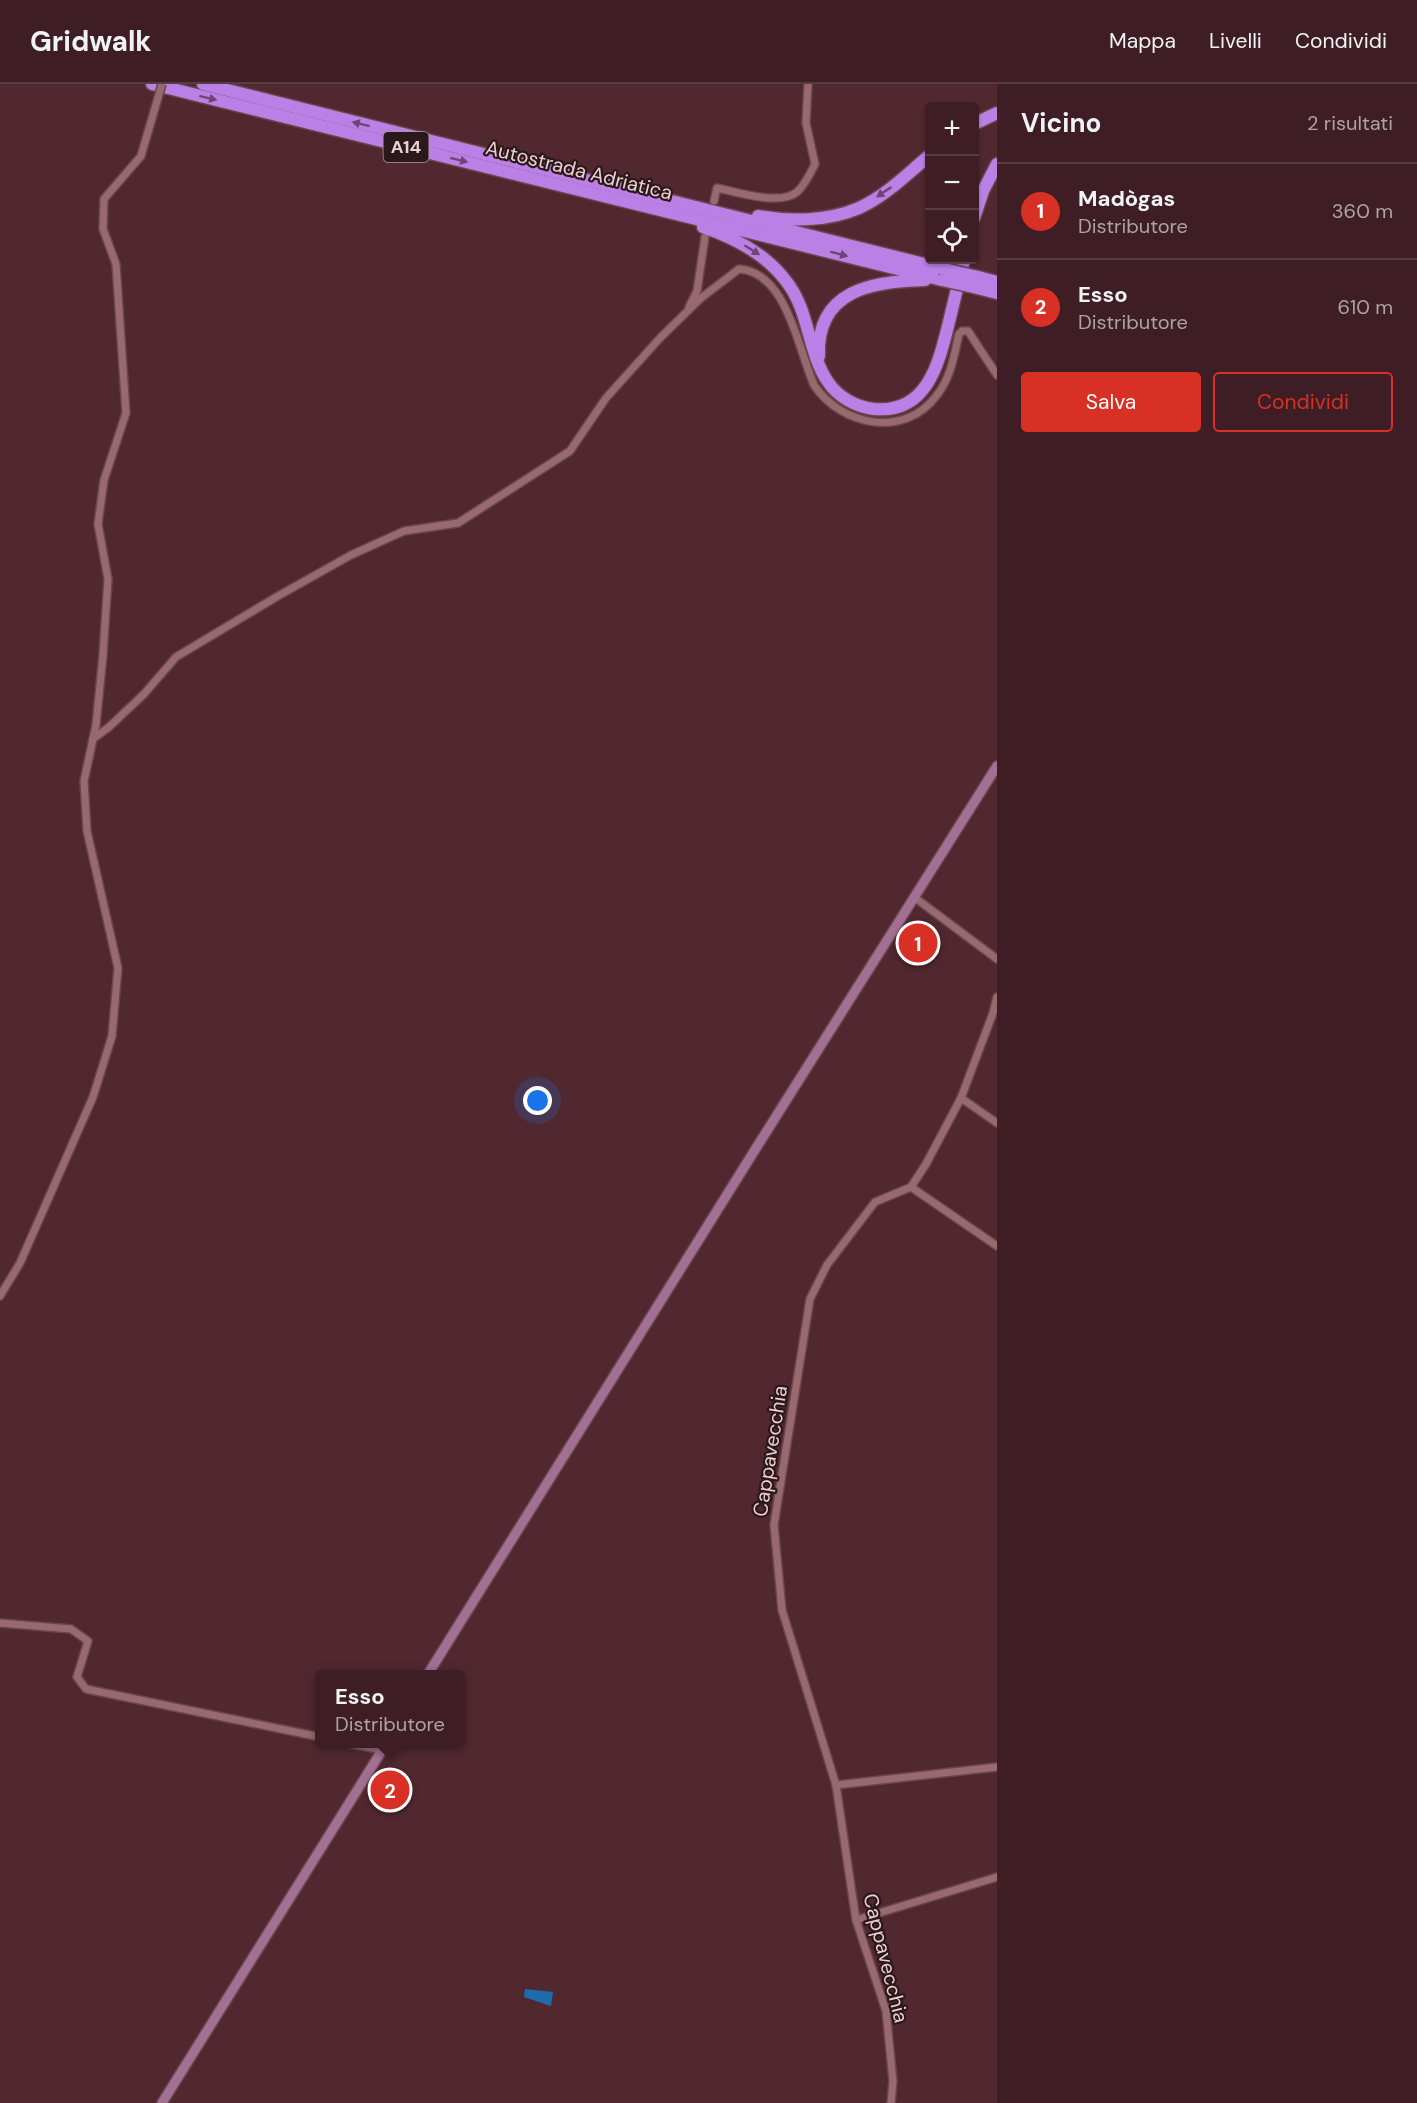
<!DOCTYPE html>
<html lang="it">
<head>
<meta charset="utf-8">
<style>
  body { margin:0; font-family:"DM Sans",sans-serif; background:#45272c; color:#f1f3f6 }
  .controls { position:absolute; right:18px; top:18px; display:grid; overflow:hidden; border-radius:6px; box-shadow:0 2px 4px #0004 }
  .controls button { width:54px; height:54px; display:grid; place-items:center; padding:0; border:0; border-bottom:2px solid #573c41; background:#3e1e24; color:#f1f3f6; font:30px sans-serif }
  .you { position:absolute; left:538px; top:1017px; width:21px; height:21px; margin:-15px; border:4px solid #fff; border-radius:50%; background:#1a73e8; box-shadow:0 0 0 9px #1a73e833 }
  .badge { display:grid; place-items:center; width:39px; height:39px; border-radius:50%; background:#d93025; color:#fff; font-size:20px; font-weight:700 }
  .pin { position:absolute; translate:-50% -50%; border:3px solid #fff; box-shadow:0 2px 6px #0006 }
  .popup { position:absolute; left:315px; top:1586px; width:150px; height:78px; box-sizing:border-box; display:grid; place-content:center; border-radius:6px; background:#3e1e24; filter:drop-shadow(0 2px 4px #0005); font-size:20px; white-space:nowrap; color:#ada2a6 }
  .popup b { font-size:22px; color:#f1f3f6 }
  .popup::after { content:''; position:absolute; left:50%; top:100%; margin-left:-12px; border:12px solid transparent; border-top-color:#3e1e24 }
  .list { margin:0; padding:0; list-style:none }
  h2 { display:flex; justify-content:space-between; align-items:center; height:78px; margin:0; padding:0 24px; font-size:26px }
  h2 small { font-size:20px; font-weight:400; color:#ada2a6 }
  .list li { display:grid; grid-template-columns:39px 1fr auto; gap:18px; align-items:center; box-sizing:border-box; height:96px; padding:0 24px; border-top:2px solid #573c41 }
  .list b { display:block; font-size:22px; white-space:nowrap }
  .list p { margin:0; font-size:20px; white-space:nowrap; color:#ada2a6 }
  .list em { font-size:20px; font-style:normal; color:#ada2a6 }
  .actions { display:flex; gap:12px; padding:18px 24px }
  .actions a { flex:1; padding:14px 0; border:2px solid #d93025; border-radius:6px; text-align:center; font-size:21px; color:#d93025 }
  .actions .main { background:#d93025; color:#fff }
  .icon { flex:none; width:33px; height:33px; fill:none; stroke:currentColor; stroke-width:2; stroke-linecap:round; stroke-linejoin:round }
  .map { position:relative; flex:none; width:997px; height:2019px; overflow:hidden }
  header { display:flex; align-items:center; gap:36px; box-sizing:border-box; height:84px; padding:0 30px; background:#3e1e24; border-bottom:2px solid #573c41 }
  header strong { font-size:28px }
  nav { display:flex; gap:33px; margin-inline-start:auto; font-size:21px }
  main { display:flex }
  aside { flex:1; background:#3e1e24 }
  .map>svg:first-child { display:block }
  .water { fill:#1d6cb0 }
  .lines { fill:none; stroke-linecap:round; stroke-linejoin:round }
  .street-casing { stroke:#69454c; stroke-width:10 }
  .secondary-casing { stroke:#69454c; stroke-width:12 }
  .highway-casing { stroke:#69454c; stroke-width:15 }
  .street { stroke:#996970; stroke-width:7 }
  .secondary { stroke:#a37093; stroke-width:9 }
  .highway { stroke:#bb80e5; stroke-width:12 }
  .street-bridge-casing { stroke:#69454c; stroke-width:10; stroke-linecap:butt }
  .highway-bridge-casing { stroke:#69454c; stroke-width:15; stroke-linecap:butt }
  .street-bridge { stroke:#996970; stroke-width:7 }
  .highway-bridge { stroke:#bb80e5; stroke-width:12 }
  .oneway { fill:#6c4776 }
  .labels { text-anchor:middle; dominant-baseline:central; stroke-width:4.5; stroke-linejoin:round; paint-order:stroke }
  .shield { fill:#2b181b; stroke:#b1989b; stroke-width:1.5 }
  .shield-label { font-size:18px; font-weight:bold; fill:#ebcfd2 }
  .street-label { font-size:20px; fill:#ebcfd2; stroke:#2b181b }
</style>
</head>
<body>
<header>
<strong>Gridwalk</strong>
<nav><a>Mappa</a><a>Livelli</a><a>Condividi</a></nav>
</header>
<main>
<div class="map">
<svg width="997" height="2019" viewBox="0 0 997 2019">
  <rect width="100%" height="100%" fill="#522830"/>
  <path class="water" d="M525 1905 553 1908 551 1922 524 1913Z"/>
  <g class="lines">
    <g class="street-casing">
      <g id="street">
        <path d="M714 117 717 104C737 108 780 122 797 108 805 101 810 90 815 80L806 39 808 0"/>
        <path d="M689 223 697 207 705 153"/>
        <path d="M93 655 109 643 144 610 176 573 278 512 351 471 404 447 458 439 570 367 606 314 660 254 701 214 739 185C787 188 798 265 814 301 841 342 905 355 937 311 951 293 954 272 959 250L962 247H968L997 291"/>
        <path d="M914 813 997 875"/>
        <path d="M961 1014 997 1039"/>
        <path d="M911 1103 997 1162"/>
        <path d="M0 1212 20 1179 93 1013 112 952 118 884 87 747 84 697 96 641 103 571 108 495 98 440 104 396 126 329 116 180 103 145 104 115 141 72"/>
        <path d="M0 1539 71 1545 88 1557 77 1593 86 1605 320 1653"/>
        <path d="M351 1660 382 1666"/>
        <path d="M836 1701 997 1683"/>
        <path d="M856 1836 997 1793"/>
        <path d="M891 2019 893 1997 886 1927 856 1836 836 1701 782 1526 774 1441 810 1215 827 1181 875 1118 911 1103 926 1080 961 1014 993 929 997 913"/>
      </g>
    </g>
    <g class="secondary-casing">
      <g id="secondary">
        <path d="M428 1590 753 1069 997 682"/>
        <path d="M162 2019 386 1660"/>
      </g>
    </g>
    <g class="highway-casing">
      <g id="highway">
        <path d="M152 0 942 196"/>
        <path d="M203 0 940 184"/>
        <path d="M974 40 997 29"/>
        <path d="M758 132C790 138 829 137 859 124 886 112 908 89 930 71"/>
        <path d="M974 134 983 107 997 80"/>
        <path d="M703 143C735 154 766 170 786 197 810 227 807 267 828 298 838 313 856 323 874 325 928 330 939 278 949 238 954 217 959 196 964 176"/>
        <path d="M978 193 997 198"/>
        <path d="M973 203 997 209"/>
        <path d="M819 272C816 206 873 197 925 196"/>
      </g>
    </g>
    <use href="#street" class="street"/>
    <use href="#secondary" class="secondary"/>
    <use href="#highway" class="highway"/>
    <g class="street-bridge-casing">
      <path id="street-bridge" d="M141 72 162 0"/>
    </g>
    <g class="highway-bridge-casing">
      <g id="highway-bridge">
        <path d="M940 184 978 193"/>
        <path d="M942 196 973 203"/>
      </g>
    </g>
    <use href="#street-bridge" class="street-bridge"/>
    <use href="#highway-bridge" class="highway-bridge"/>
  </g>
  <defs><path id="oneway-solid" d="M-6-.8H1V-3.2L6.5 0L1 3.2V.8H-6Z" transform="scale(1.5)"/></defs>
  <g class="oneway">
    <use href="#oneway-solid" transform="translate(208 14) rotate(14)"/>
    <use href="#oneway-solid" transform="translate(361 40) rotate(-166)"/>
    <use href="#oneway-solid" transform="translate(459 76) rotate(14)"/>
    <use href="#oneway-solid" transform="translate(884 108) rotate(146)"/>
    <use href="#oneway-solid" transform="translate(752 166) rotate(32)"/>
    <use href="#oneway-solid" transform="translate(839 170) rotate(15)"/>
  </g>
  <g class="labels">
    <rect class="shield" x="383.5" y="48" width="45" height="30" rx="4.5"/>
    <g class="shield-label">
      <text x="406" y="63">A14</text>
    </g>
    <g class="street-label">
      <text transform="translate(579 86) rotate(14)">Autostrada Adriatica</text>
      <text transform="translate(770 1367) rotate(-81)">Cappavecchia</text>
      <text transform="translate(886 1874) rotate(76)">Cappavecchia</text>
    </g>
  </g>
</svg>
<div class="controls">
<button>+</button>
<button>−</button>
<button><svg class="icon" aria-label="locate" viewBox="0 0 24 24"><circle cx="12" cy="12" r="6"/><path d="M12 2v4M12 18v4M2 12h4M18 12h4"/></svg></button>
</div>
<div class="you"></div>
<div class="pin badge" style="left:918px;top:859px">1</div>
<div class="pin badge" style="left:390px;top:1706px">2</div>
<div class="popup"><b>Esso</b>Distributore</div>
</div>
<aside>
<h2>Vicino<small>2 risultati</small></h2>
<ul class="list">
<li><span class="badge">1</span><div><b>Madògas</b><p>Distributore</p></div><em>360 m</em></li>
<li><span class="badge">2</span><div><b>Esso</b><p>Distributore</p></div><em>610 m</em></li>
</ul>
<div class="actions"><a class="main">Salva</a><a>Condividi</a></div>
</aside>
</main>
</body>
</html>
